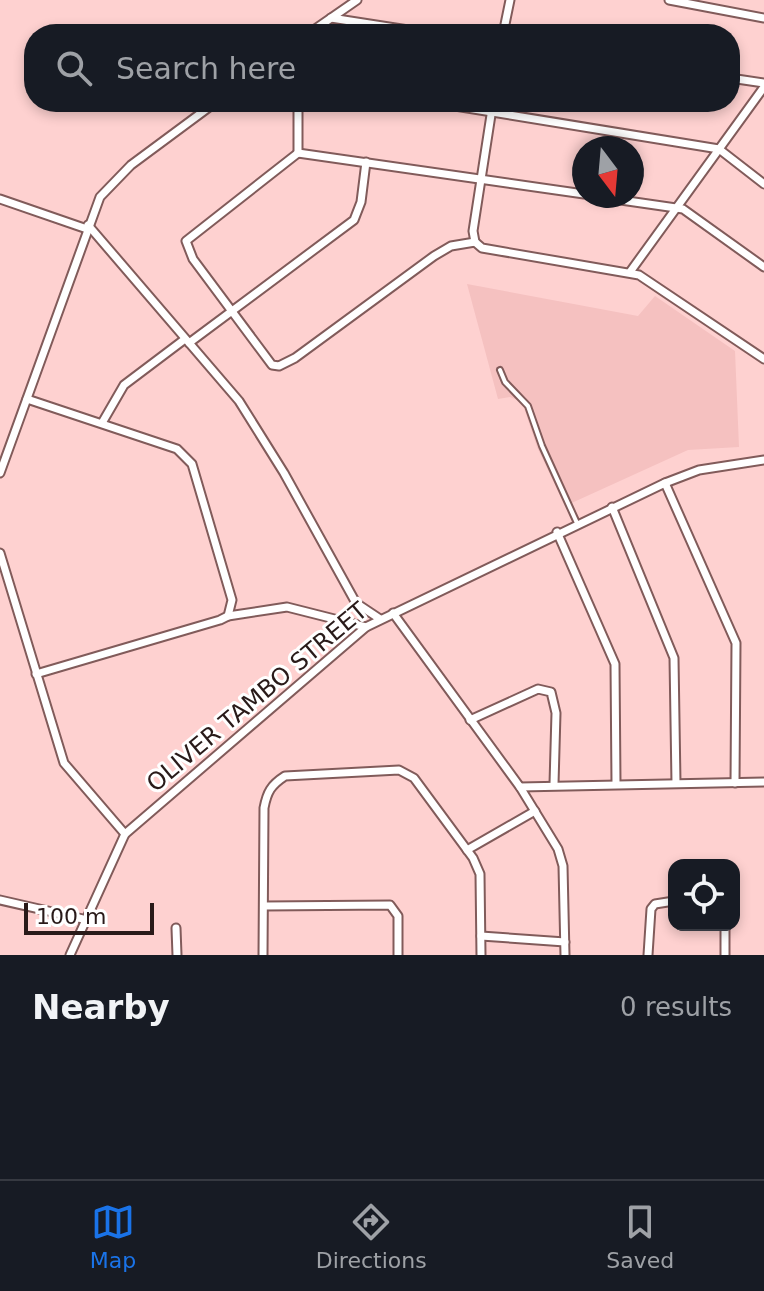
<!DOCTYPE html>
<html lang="en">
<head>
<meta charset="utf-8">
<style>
  body { margin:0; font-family:"DejaVu Sans",sans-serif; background:#242831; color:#f1f3f6 }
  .controls { position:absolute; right:24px; bottom:24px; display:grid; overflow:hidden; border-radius:16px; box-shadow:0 4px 12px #0003 }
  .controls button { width:72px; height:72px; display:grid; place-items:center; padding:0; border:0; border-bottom:2px solid #363941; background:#171b24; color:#f1f3f6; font:40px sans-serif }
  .compass { position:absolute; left:572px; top:136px; width:72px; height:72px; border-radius:50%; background:#171b24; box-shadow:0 4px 12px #0003; rotate:164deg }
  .scale { position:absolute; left:24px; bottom:20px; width:130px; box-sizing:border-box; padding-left:8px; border:4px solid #291a19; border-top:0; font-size:22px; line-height:28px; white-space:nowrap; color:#291a19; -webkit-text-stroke:6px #fff; paint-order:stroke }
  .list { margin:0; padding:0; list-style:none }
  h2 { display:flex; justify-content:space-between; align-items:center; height:104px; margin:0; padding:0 32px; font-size:34px }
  h2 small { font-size:26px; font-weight:400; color:#9ea1a6 }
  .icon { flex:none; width:44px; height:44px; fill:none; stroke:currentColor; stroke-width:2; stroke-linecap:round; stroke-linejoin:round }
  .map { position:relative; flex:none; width:764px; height:955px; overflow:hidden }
  .search { position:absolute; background:#171b24; box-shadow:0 4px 12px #0003; left:24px; right:24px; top:24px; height:88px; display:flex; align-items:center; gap:20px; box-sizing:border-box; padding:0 28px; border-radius:32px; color:#9ea1a6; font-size:30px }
  .sheet { height:224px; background:#171b24 }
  nav { display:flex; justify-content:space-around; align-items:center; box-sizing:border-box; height:112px; border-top:2px solid #363941; background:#171b24; font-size:22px; color:#9ea1a6 }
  nav a { display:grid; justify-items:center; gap:4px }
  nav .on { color:#1a73e8 }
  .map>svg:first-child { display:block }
  .built { fill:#f5c1c0 }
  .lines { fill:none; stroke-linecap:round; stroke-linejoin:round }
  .lane-casing { stroke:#815b5a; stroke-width:8 }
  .street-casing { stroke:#815b5a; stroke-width:11 }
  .lane { stroke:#fff; stroke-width:4 }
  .street { stroke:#fff; stroke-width:7 }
  .labels { text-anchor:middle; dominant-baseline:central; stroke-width:6; stroke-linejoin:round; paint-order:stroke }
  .street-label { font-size:24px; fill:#291a19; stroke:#fff }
</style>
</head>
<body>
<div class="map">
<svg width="764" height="955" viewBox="0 0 764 955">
  <rect width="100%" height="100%" fill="#fed1d0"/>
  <path class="built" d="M467 284 638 316 655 296 735 351 739 447 688 450 565 506 537 447 522 402 510 397 498 399Z"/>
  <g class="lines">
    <g class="lane-casing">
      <path id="lane" d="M500 370 505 382 528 406 542 446 577 523"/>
    </g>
    <g class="street-casing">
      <g id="street">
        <path d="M669 0 764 18"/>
        <path d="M331 18 434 34"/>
        <path d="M308 34 357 0"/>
        <path d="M503 34 510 0"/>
        <path d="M730 78 764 83"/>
        <path d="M430 102 719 149 764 184"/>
        <path d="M298 153 186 241 193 259 272 365 279 366 295 358 434 256 451 246 475 242"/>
        <path d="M298 153 584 194"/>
        <path d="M298 153V102"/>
        <path d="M593 196 683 209 764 267"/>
        <path d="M0 199 87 229"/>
        <path d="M88 225 239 401 284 473 356 603 380 619"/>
        <path d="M475 242 482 248 639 275 764 359"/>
        <path d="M475 242 473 231 493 102"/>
        <path d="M630 272 764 87"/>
        <path d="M189 343 354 220 361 202 366 162"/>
        <path d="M27 399 177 449 192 464 232 600 228 616 220 620 36 674"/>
        <path d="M102 423 124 385 185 339"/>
        <path d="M0 473 100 197 131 165 216 102"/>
        <path d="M665 483 736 643 735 783"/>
        <path d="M612 507 674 658 676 783"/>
        <path d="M557 532 615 664 616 783"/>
        <path d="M0 553 64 763 125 834"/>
        <path d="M393 613 520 787 558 849 563 866 565 955"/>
        <path d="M228 616 287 607 366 627"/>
        <path d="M470 720 538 689 551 692 556 713 554 784"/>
        <path d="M520 787 764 782"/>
        <path d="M467 850 535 811"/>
        <path d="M0 900 83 919"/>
        <path d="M265 906 390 905 398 916V955"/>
        <path d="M725 925V955"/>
        <path d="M176 928 177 955"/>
        <path d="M481 936 565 942"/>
        <path d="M70 955 125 834 366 627 665 483 699 470 764 460"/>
        <path d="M263 955 264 808C267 792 271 785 285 776L399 770 414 778 473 858 480 874 481 955"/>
        <path d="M648 955 651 909 655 904 674 901"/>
      </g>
    </g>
    <use href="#lane" class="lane"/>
    <use href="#street" class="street"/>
  </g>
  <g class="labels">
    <g class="street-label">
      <text transform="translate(257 697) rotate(-40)">OLIVER TAMBO STREET</text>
    </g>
  </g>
</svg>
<div class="controls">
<button><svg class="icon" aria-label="locate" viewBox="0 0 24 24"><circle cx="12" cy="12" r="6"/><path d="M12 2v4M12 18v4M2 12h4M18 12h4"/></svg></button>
</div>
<svg class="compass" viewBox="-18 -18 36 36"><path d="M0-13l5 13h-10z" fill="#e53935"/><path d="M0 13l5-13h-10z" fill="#9ea1a6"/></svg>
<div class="scale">100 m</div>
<div class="search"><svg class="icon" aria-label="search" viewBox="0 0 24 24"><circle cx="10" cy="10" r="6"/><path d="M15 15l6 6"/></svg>Search here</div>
</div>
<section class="sheet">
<h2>Nearby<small>0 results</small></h2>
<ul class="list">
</ul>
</section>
<nav>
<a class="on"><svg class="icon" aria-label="map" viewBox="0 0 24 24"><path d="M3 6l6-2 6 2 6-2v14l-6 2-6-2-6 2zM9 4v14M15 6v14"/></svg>Map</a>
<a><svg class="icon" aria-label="directions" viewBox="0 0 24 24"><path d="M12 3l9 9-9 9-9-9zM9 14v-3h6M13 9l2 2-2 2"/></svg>Directions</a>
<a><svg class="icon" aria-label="saved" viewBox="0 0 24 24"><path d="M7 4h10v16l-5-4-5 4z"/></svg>Saved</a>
</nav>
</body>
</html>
